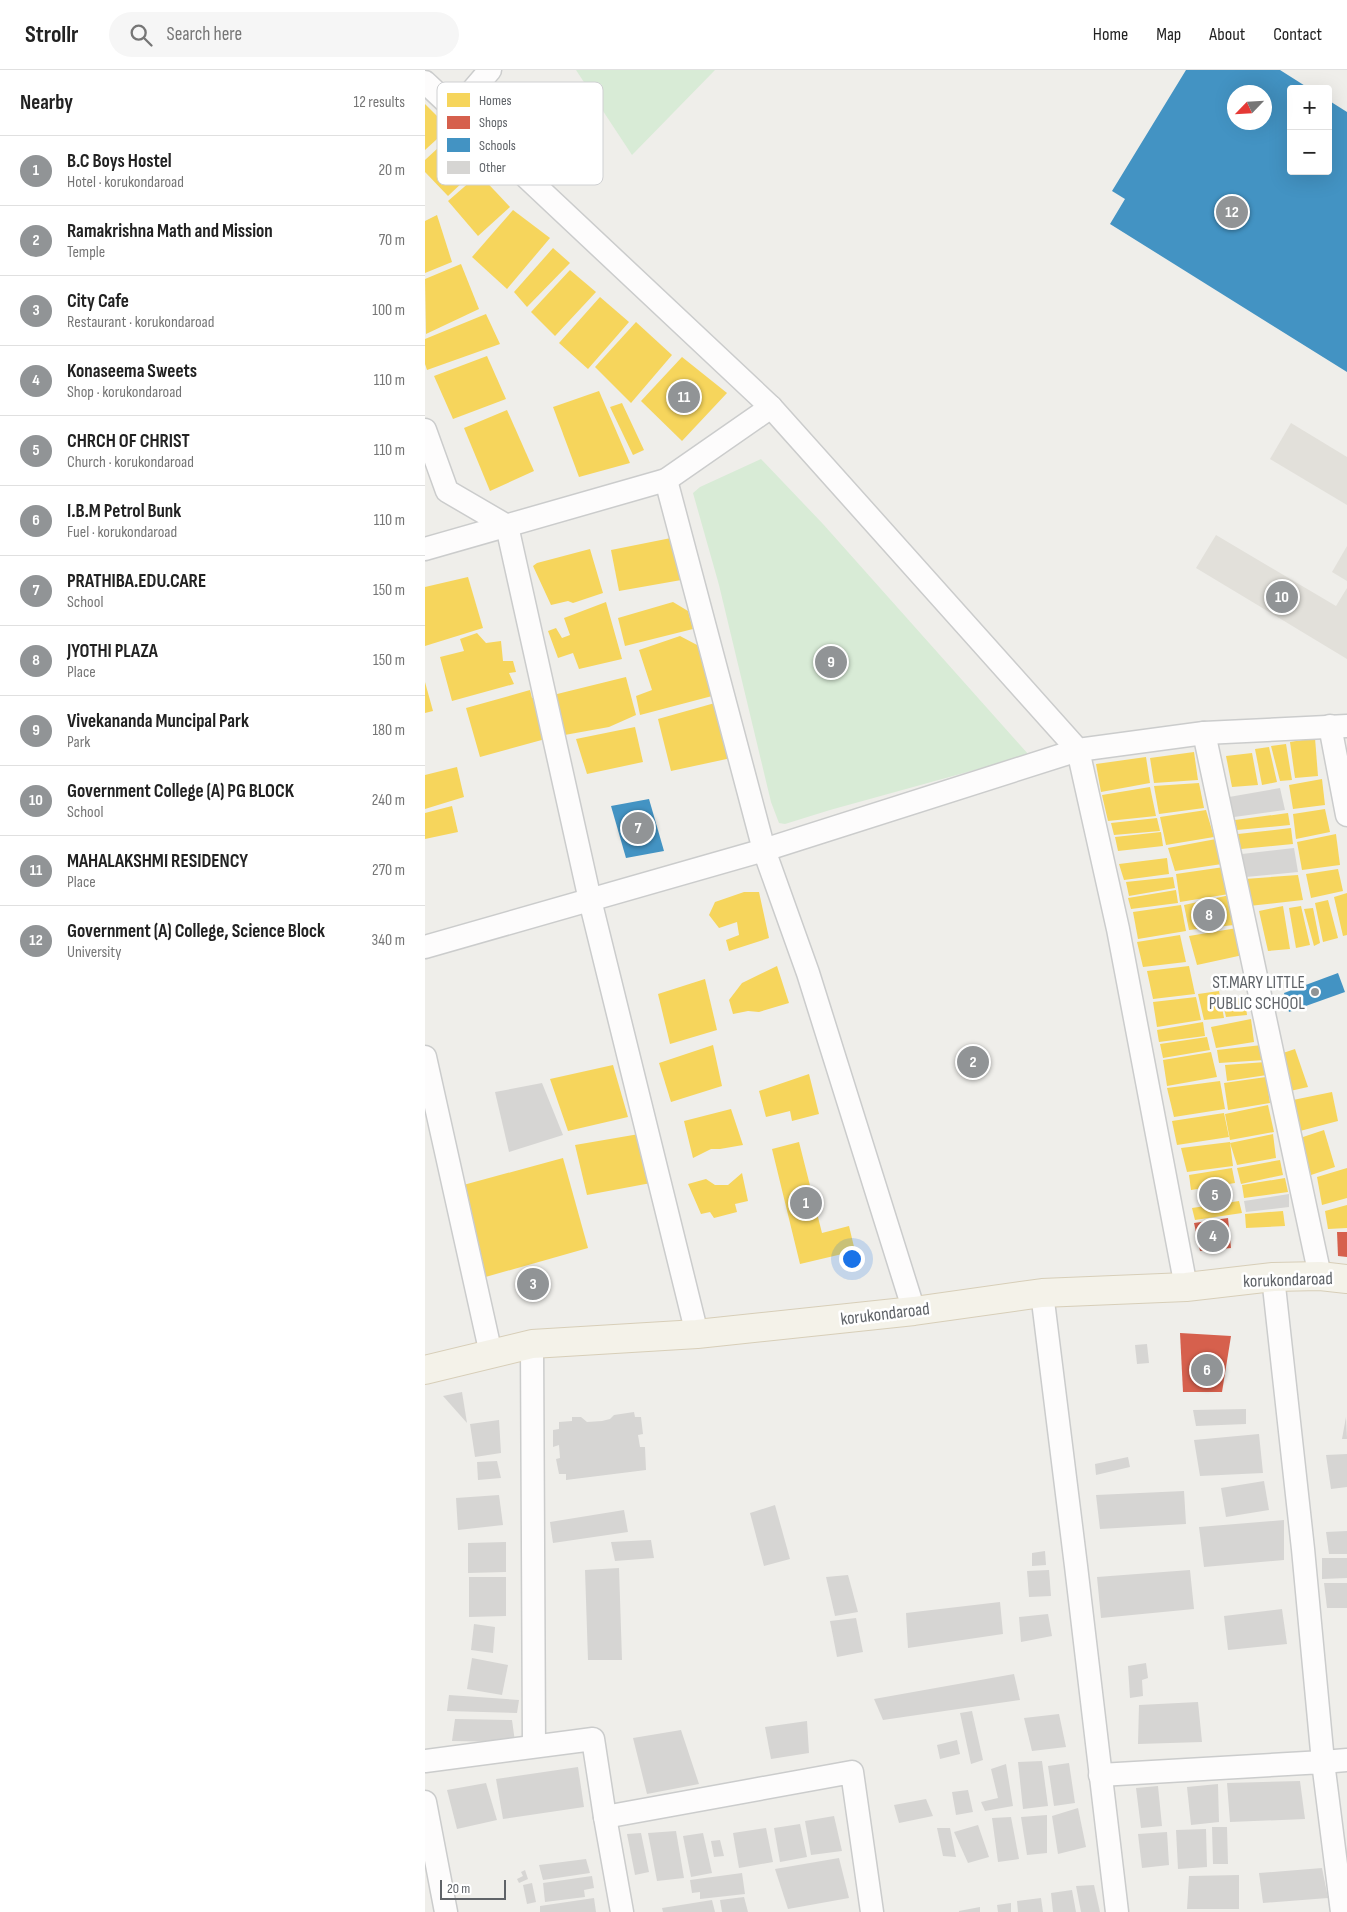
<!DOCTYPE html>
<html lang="en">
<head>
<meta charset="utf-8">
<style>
  body { margin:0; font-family:"Sofia Sans Condensed",sans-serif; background:#f6f6f6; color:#222 }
  .controls { position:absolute; right:15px; top:15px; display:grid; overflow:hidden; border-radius:5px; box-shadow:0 5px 20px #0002 }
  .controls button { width:45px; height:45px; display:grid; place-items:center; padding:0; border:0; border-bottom:1px solid #e0e0e0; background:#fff; color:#222; font:25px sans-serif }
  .compass { position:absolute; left:802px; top:15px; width:45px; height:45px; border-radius:50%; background:#fff; box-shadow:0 5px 20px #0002; rotate:245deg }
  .scale { position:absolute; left:15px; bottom:12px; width:66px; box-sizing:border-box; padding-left:5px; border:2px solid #5f6368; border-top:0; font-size:14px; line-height:18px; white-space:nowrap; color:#5f6368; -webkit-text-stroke:4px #fff; paint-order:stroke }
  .you { position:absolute; left:426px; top:1188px; width:18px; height:18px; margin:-12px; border:4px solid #fff; border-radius:50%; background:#1a73e8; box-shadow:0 0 0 8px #1a73e833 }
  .badge { display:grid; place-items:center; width:32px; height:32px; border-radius:50%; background:#919496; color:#fff; font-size:16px; font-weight:700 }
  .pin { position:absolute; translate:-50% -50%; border:2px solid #fff; box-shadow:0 1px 5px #0006 }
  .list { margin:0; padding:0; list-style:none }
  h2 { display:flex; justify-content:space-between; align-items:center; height:65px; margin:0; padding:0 20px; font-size:21px }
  h2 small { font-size:16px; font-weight:400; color:#767676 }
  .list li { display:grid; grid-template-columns:32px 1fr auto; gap:15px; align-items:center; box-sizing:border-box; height:70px; padding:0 20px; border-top:1px solid #e0e0e0 }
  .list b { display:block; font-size:19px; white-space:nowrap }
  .list p { margin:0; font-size:16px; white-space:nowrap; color:#767676 }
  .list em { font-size:16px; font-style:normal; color:#767676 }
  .icon { flex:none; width:28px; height:28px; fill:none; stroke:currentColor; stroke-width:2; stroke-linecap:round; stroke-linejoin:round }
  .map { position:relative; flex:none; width:922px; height:1842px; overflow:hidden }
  header { display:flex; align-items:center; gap:30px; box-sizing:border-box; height:70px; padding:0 25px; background:#fff; border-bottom:1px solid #e0e0e0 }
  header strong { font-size:24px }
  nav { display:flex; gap:28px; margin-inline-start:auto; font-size:18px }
  .search { width:350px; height:45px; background:#f6f6f6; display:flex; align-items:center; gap:12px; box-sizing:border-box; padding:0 18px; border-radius:28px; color:#767676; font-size:19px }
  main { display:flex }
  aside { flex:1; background:#fff }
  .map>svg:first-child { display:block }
  .education { fill:#e2e0da }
  .green { fill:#d8ebd6 }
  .homes { fill:#f6d55c }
  .shops { fill:#d6604d }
  .schools { fill:#4393c3; fill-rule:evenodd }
  .building { fill:#d6d5d3 }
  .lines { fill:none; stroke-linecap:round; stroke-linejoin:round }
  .minor-casing { stroke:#cbcccc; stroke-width:25 }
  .primary-casing { stroke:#d7ceb8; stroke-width:30 }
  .minor { stroke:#fdfcfc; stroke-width:22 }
  .primary { stroke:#f4f2e9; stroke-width:28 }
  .poi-dot { fill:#919496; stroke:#fff; stroke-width:2 }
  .labels { text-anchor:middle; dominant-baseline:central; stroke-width:5; stroke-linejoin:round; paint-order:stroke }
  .poi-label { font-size:18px; fill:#5f6368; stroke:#fff; text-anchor:end }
  .street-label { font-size:18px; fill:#5f6368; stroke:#fff }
  .key { fill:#fff; stroke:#cfd0d2; stroke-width:1 }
  .key-label { font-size:14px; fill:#5f6368 }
</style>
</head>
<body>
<header>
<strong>Strollr</strong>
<div class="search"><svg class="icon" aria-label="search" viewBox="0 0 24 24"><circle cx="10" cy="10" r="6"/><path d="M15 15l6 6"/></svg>Search here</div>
<nav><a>Home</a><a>Map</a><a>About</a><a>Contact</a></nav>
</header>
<main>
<aside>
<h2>Nearby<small>12 results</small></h2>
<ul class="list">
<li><span class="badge">1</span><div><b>B.C Boys Hostel</b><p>Hotel · korukondaroad</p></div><em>20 m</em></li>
<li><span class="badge">2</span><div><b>Ramakrishna Math and Mission</b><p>Temple</p></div><em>70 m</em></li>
<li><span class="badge">3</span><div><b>City Cafe</b><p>Restaurant · korukondaroad</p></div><em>100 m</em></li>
<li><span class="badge">4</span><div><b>Konaseema Sweets</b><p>Shop · korukondaroad</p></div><em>110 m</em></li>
<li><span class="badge">5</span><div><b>CHRCH OF CHRIST</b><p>Church · korukondaroad</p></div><em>110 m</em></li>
<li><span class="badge">6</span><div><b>I.B.M Petrol Bunk</b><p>Fuel · korukondaroad</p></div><em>110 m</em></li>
<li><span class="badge">7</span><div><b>PRATHIBA.EDU.CARE</b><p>School</p></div><em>150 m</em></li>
<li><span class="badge">8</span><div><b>JYOTHI PLAZA</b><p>Place</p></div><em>150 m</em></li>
<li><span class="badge">9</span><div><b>Vivekananda Muncipal Park</b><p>Park</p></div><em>180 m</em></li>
<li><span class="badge">10</span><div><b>Government College (A) PG BLOCK</b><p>School</p></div><em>240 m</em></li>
<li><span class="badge">11</span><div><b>MAHALAKSHMI RESIDENCY</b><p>Place</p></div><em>270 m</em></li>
<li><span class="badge">12</span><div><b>Government (A) College, Science Block</b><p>University</p></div><em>340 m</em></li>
</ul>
</aside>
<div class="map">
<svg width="922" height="1842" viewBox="0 0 922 1842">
  <rect width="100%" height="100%" fill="#efeeea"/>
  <g class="education">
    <path d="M866 353 922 387V435L845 389Z"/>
    <path d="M791 465 911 536 922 518V589L771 498Z"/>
    <path d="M922 476V511L907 502Z"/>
  </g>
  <g class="green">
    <path d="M151 0H290L207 85Z"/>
    <path d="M336 389 398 454 604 685 405 740 360 754 354 753 346 732 294 515 268 423 275 417Z"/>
  </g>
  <g class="homes">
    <path d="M0 34 24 58 0 80Z"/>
    <path d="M27 65 57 94 23 126 0 102V90Z"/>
    <path d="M54 104 85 137 53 166 23 131Z"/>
    <path d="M88 140 125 168 82 219 47 187Z"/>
    <path d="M12 145 27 192 0 203V151Z"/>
    <path d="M128 178 145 193 102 237 89 222Z"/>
    <path d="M36 194 54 239 1 264 0 209Z"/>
    <path d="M145 200 171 222 130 266 106 242Z"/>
    <path d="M175 227 204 252 163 299 134 273Z"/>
    <path d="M61 244 75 274 2 300 0 294V269Z"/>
    <path d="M211 252 247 285 206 333 170 297Z"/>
    <path d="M62 286 81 329 28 349 9 306Z"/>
    <path d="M257 287 302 323 257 371 216 331Z"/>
    <path d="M174 321 205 393 154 407 128 337Z"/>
    <path d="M197 333 219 380 208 385 185 337Z"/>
    <path d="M82 340 109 401 65 421 39 358Z"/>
    <path d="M251 467 262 509 194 521 186 480Z"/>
    <path d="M165 479 178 523 148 533 143 531 126 535 108 496 112 493Z"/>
    <path d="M43 507 58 558 0 576V517Z"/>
    <path d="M181 532 197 589 154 599 148 583 133 588 123 561 131 558 137 568 145 565 139 548Z"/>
    <path d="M248 532 263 541 268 559 200 576 193 548Z"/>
    <path d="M52 563 61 573 76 571 78 591H88L91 602 84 603 89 614 27 631 15 587 39 581 35 569Z"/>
    <path d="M255 566 274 576 291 625 215 645 211 626 227 620 214 580Z"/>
    <path d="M201 607 211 645 184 657 134 666 124 626Z"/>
    <path d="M0 612 8 641 0 643Z"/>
    <path d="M105 620 107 628 112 627 124 668 55 687 41 638Z"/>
    <path d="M297 631 311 687 246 701 233 649Z"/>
    <path d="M210 657 218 692 162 704 151 669Z"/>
    <path d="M890 668 893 706 870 708 865 672Z"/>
    <path d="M861 674 867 710 855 711 846 676Z"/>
    <path d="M844 677 852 712 837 715 830 679Z"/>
    <path d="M769 682 773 710 729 713 725 688Z"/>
    <path d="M827 683 833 715 807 717 801 686Z"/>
    <path d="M721 687 725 713 676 722 671 694Z"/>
    <path d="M32 697 39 727 0 739V705Z"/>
    <path d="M897 709 900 735 868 739 864 715Z"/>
    <path d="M774 713 779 738 734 744 729 716Z"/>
    <path d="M725 717 731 746 683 751 677 725Z"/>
    <path d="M27 736 33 762 0 769V743Z"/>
    <path d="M900 739 905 762 871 769 868 744Z"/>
    <path d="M781 740 789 767 741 775 735 747Z"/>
    <path d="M863 743 865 755 812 760 810 750Z"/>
    <path d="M732 748 735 761 689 765 686 753Z"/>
    <path d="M866 758 868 774 816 779 813 764Z"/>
    <path d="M736 762 738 776 693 781 690 767Z"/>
    <path d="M911 764 915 795 877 800 872 772Z"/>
    <path d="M791 769 797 794 750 801 743 778Z"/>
    <path d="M742 788 744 804 699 810 694 794Z"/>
    <path d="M799 797 804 824 755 832 751 804Z"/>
    <path d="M913 799 918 821 886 828 881 804Z"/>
    <path d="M873 805 878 830 824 836 820 809Z"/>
    <path d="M748 807 750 818 704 826 701 812Z"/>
    <path d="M751 820 753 833 706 839 703 828Z"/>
    <path d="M319 822H334L344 868 304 881 301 870 314 865 312 852 294 858 284 845 290 832Z"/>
    <path d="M922 823V865L918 866 909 827Z"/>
    <path d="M805 825 809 855 764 860 759 835Z"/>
    <path d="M903 830 913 868 898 872 890 833Z"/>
    <path d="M756 835 761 861 713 869 708 842Z"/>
    <path d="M858 836 865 879 843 881 834 841Z"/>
    <path d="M876 836 885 875 871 878 864 838Z"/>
    <path d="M888 838 895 873 889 876 879 839Z"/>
    <path d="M812 858 818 885 772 895 764 866Z"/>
    <path d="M755 865 761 892 718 897 712 872Z"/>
    <path d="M352 896 364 933 334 942 323 941 308 944 304 930 317 913Z"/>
    <path d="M764 896 770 924 728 929 722 901Z"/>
    <path d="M280 909 292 960 245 974 233 924Z"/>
    <path d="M794 921 799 948 779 950 773 924Z"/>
    <path d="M771 927 776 950 732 957 728 932Z"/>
    <path d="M820 928 822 945 801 947 797 929Z"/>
    <path d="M826 949 829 972 791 978 786 957Z"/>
    <path d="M778 952 780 966 734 972 732 960Z"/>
    <path d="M782 967 785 980 738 988 735 974Z"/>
    <path d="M288 975 297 1016 246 1032 234 993Z"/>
    <path d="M837 975 840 990 794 993 792 980Z"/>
    <path d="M870 979 883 1017 865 1021 852 985Z"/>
    <path d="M786 982 792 1007 742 1016 738 990Z"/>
    <path d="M841 992 842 1005 802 1011 800 995Z"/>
    <path d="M188 995 203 1047 143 1061 125 1009Z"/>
    <path d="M384 1004 394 1044 367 1051 365 1041 341 1047 334 1021Z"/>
    <path d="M841 1007 845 1033 803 1040 799 1013Z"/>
    <path d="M795 1011 800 1039 749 1047 742 1018Z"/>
    <path d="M907 1022 913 1051 875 1061 868 1030Z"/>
    <path d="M843 1035 849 1062 805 1070 800 1044Z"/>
    <path d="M306 1039 318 1075 295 1079H286L268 1088 259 1051Z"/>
    <path d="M799 1043 804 1067 752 1075 747 1051Z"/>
    <path d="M899 1060 910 1097 886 1105 875 1068Z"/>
    <path d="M214 1064 226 1113 162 1125 150 1075Z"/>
    <path d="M848 1064 851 1088 812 1095 805 1073Z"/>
    <path d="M374 1072 397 1163 424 1156 430 1181 375 1194 347 1079Z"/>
    <path d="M805 1072 808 1096 762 1102 756 1078Z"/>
    <path d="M138 1088 163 1178 57 1208 31 1117Z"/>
    <path d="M855 1090 858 1105 816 1114 812 1098Z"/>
    <path d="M807 1098 810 1113 766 1120 764 1105Z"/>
    <path d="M922 1098V1128L897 1135 892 1107Z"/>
    <path d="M317 1103 323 1131 310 1134 312 1142 289 1148 285 1142 276 1144 263 1114 281 1109 290 1115H303Z"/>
    <path d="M860 1108 863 1122 819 1128 817 1115Z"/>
    <path d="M814 1131 817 1143 770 1150 767 1138Z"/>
    <path d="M922 1135V1158L903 1159 900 1141Z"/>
    <path d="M858 1141 860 1156 821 1158 820 1144Z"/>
  </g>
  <g class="shops">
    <path d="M803 1148 806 1178 775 1181 769 1153Z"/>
    <path d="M912 1162H922V1187L913 1186Z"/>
    <path d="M755 1263 806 1266 797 1322H758Z"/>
  </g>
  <g class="schools">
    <path d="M761 0H855L885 19H866V101H903V30L922 42V302L685 154 700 129 687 121ZM809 22H839V52H809Z"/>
    <path d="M224 729 239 781 201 788 186 736Z"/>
    <path d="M913 903 920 922 864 942 859 923Z"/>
  </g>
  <g class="building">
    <path d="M855 718 860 740 809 747 804 727Z"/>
    <path d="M869 778 873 802 821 807 817 784Z"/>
    <path d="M117 1013 138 1065 84 1082 70 1022Z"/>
    <path d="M864 1124V1137L821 1142 819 1131Z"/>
    <path d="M722 1274 724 1293 712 1294 710 1275Z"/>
    <path d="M37 1322 42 1353 18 1326Z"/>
    <path d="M821 1339V1354L771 1356 768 1340Z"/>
    <path d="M209 1342 210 1347H216L218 1364 213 1365 215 1377H220L221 1400 141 1410V1404H134L131 1389 135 1388 134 1375 128 1377V1360L134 1359V1352L147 1351V1347H156L162 1352 177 1351 185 1349 189 1345Z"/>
    <path d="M921 1347 922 1369H917Z"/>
    <path d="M74 1350 76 1383 50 1387 45 1354Z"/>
    <path d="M834 1364 838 1403 775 1406 769 1370Z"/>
    <path d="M922 1384V1417L906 1419 901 1385Z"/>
    <path d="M703 1387 705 1397 671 1405 670 1394Z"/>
    <path d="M72 1391 76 1408 53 1410 52 1392Z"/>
    <path d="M839 1411 844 1440 801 1447 796 1418Z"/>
    <path d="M759 1421 761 1454 675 1459 671 1425Z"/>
    <path d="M74 1425 78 1455 33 1460 31 1428Z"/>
    <path d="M350 1435 365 1489 339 1496 325 1443Z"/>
    <path d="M199 1440 203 1462 128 1473 125 1452Z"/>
    <path d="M859 1450V1490L779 1497 774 1457Z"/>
    <path d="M922 1461V1484H904L901 1462Z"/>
    <path d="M226 1470 229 1488 190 1491 186 1472Z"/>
    <path d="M81 1472V1502L43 1503V1473Z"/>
    <path d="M620 1481 621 1495 607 1496V1483Z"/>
    <path d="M897 1488H922V1508L897 1509Z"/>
    <path d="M194 1498 197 1590H163L160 1500Z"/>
    <path d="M624 1500 626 1526 604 1527 602 1501Z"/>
    <path d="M765 1500 769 1539 676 1548 672 1507Z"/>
    <path d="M423 1505 433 1542 410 1546 401 1507Z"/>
    <path d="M44 1507H81V1546L44 1547Z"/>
    <path d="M899 1513H922V1538H902Z"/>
    <path d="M575 1532 578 1564 483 1578 481 1543Z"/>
    <path d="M857 1539 862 1574 803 1580 799 1546Z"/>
    <path d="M623 1544 627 1566 596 1572 594 1547Z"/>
    <path d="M431 1548 438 1582 412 1587 405 1551Z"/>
    <path d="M49 1554 70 1557 68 1583 46 1580Z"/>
    <path d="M47 1588 83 1595 77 1625 42 1619Z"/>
    <path d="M721 1593 723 1608 717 1610 718 1626 705 1628 703 1596Z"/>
    <path d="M589 1604 595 1630 458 1650 449 1629Z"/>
    <path d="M24 1625 94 1630 92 1643 22 1641Z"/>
    <path d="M773 1632 777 1672 713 1674 714 1635Z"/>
    <path d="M547 1641 558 1690 546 1694 535 1643Z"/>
    <path d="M634 1644 641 1677 607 1681 599 1648Z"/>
    <path d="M30 1649 87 1650 90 1672 27 1671Z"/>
    <path d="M382 1651 384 1683 346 1689 340 1657Z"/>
    <path d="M256 1660 274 1714 222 1724 208 1668Z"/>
    <path d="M532 1670 535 1684 515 1689 512 1675Z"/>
    <path d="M617 1691 623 1736 598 1739 593 1692Z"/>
    <path d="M644 1693 650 1733 629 1736 623 1696Z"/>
    <path d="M581 1694 588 1736 560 1741 556 1732 573 1728 566 1699Z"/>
    <path d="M153 1697 159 1737 78 1749 71 1709Z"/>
    <path d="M875 1711 880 1749 805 1752 802 1713Z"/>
    <path d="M61 1713 72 1750 32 1759 22 1720Z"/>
    <path d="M793 1714 794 1752 766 1755 762 1717Z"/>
    <path d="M733 1716 737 1756 716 1758 711 1718Z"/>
    <path d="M543 1720 548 1742 531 1745 527 1722Z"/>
    <path d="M501 1729 508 1746 474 1753 469 1735Z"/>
    <path d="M653 1738 661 1777 633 1784 627 1746Z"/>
    <path d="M622 1745V1783L602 1785 596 1747Z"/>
    <path d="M409 1746 417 1781 386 1785 380 1751Z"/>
    <path d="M586 1747 594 1789 573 1792 567 1748Z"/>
    <path d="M375 1754 382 1787 355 1792 349 1758Z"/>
    <path d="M553 1755 564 1787 543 1793 529 1762Z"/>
    <path d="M787 1757H802L803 1794H788Z"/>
    <path d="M341 1758 348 1792 314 1798 308 1763Z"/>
    <path d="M512 1758H525L531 1787 518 1786Z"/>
    <path d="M781 1759 782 1797 753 1799 751 1760Z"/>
    <path d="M251 1761 259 1808 232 1811 223 1763Z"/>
    <path d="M742 1762 744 1795 717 1798 713 1764Z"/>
    <path d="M216 1763 224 1802 210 1805 202 1764Z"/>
    <path d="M278 1763 287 1803 266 1807 258 1766Z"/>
    <path d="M295 1770 299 1786 289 1787 286 1771Z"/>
    <path d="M414 1788 424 1828 363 1839 350 1799Z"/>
    <path d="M161 1789 165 1803 118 1810 114 1795Z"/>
    <path d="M897 1798 903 1828 838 1833 834 1803Z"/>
    <path d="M100 1800 103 1809 94 1813 92 1809 98 1806 96 1802Z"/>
    <path d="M317 1803 320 1824 275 1829V1822L267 1823 265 1810Z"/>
    <path d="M814 1805V1839H762L764 1806Z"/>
    <path d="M167 1806 169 1818 159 1820 160 1827 120 1832 118 1813Z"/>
    <path d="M107 1813 111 1832 102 1834 98 1815Z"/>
    <path d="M669 1815 675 1842H656L651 1816Z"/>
    <path d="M647 1820 651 1842H628L626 1823Z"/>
    <path d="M319 1827 323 1842H297L295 1830Z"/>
    <path d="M169 1828 171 1842H115V1836Z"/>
    <path d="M616 1828 618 1842H593L592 1831Z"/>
    <path d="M287 1830 290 1842H238L237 1838Z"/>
    <path d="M586 1833V1842H573L572 1835Z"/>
    <path d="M555 1837V1842H534V1841Z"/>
  </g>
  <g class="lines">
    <g class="minor-casing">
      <g id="minor">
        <path d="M0 12 346 337 653 680 779 663 922 656"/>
        <path d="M30 41 65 0"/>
        <path d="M0 360 22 421 82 456 165 830 272 1264"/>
        <path d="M241 410 339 780 383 903 489 1241"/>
        <path d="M0 479 241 410 346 337"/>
        <path d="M905 656 922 745"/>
        <path d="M779 663 895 1206"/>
        <path d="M0 877 339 780 653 680 693 859 761 1217"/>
        <path d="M0 987 66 1284"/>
        <path d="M848 1207 878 1479 898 1692 922 1690"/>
        <path d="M617 1223 651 1496 692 1842"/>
        <path d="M107 1274 109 1676"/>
        <path d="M0 1691 168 1669 180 1747 197 1842"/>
        <path d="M675 1705 898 1692 917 1842"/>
        <path d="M0 1732 21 1842"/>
        <path d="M180 1747 427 1702 447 1842"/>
      </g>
    </g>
    <g class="primary-casing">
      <path id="primary" d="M0 1300 107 1274 272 1264 489 1241 617 1223 761 1217 848 1207 895 1206 922 1209"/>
    </g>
    <use href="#minor" class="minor"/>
    <use href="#primary" class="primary"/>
  </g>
  <circle class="poi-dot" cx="890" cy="922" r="5"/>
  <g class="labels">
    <g class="poi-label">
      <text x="880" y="912">ST.MARY LITTLE<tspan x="880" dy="21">PUBLIC SCHOOL</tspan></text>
    </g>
    <g class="street-label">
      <text transform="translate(863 1210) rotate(-2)">korukondaroad</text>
      <text transform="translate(460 1244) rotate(-7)">korukondaroad</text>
    </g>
  </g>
  <rect x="12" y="12" width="166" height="103" rx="8" class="key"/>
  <rect x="22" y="23" width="23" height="14" fill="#f6d55c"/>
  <rect x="22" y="46" width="23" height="13" fill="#d6604d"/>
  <rect x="22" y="68" width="23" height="14" fill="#4393c3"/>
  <rect x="22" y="91" width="23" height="13" fill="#d6d5d3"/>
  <g class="key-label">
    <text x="54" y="35">Homes</text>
    <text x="54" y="57">Shops</text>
    <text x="54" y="80">Schools</text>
    <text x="54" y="102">Other</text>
  </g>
</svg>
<div class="controls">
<button>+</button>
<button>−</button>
</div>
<svg class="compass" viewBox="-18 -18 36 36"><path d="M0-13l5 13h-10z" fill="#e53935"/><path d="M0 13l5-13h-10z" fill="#767676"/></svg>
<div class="scale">20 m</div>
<div class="you"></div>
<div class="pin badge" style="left:381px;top:1133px">1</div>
<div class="pin badge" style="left:548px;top:992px">2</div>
<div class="pin badge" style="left:108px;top:1214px">3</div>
<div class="pin badge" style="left:788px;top:1166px">4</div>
<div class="pin badge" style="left:790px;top:1125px">5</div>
<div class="pin badge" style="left:782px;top:1300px">6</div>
<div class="pin badge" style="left:213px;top:758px">7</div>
<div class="pin badge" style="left:784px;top:845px">8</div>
<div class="pin badge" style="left:406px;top:592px">9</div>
<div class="pin badge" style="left:857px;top:527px">10</div>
<div class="pin badge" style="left:259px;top:327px">11</div>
<div class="pin badge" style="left:807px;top:142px">12</div>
</div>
</main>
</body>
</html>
